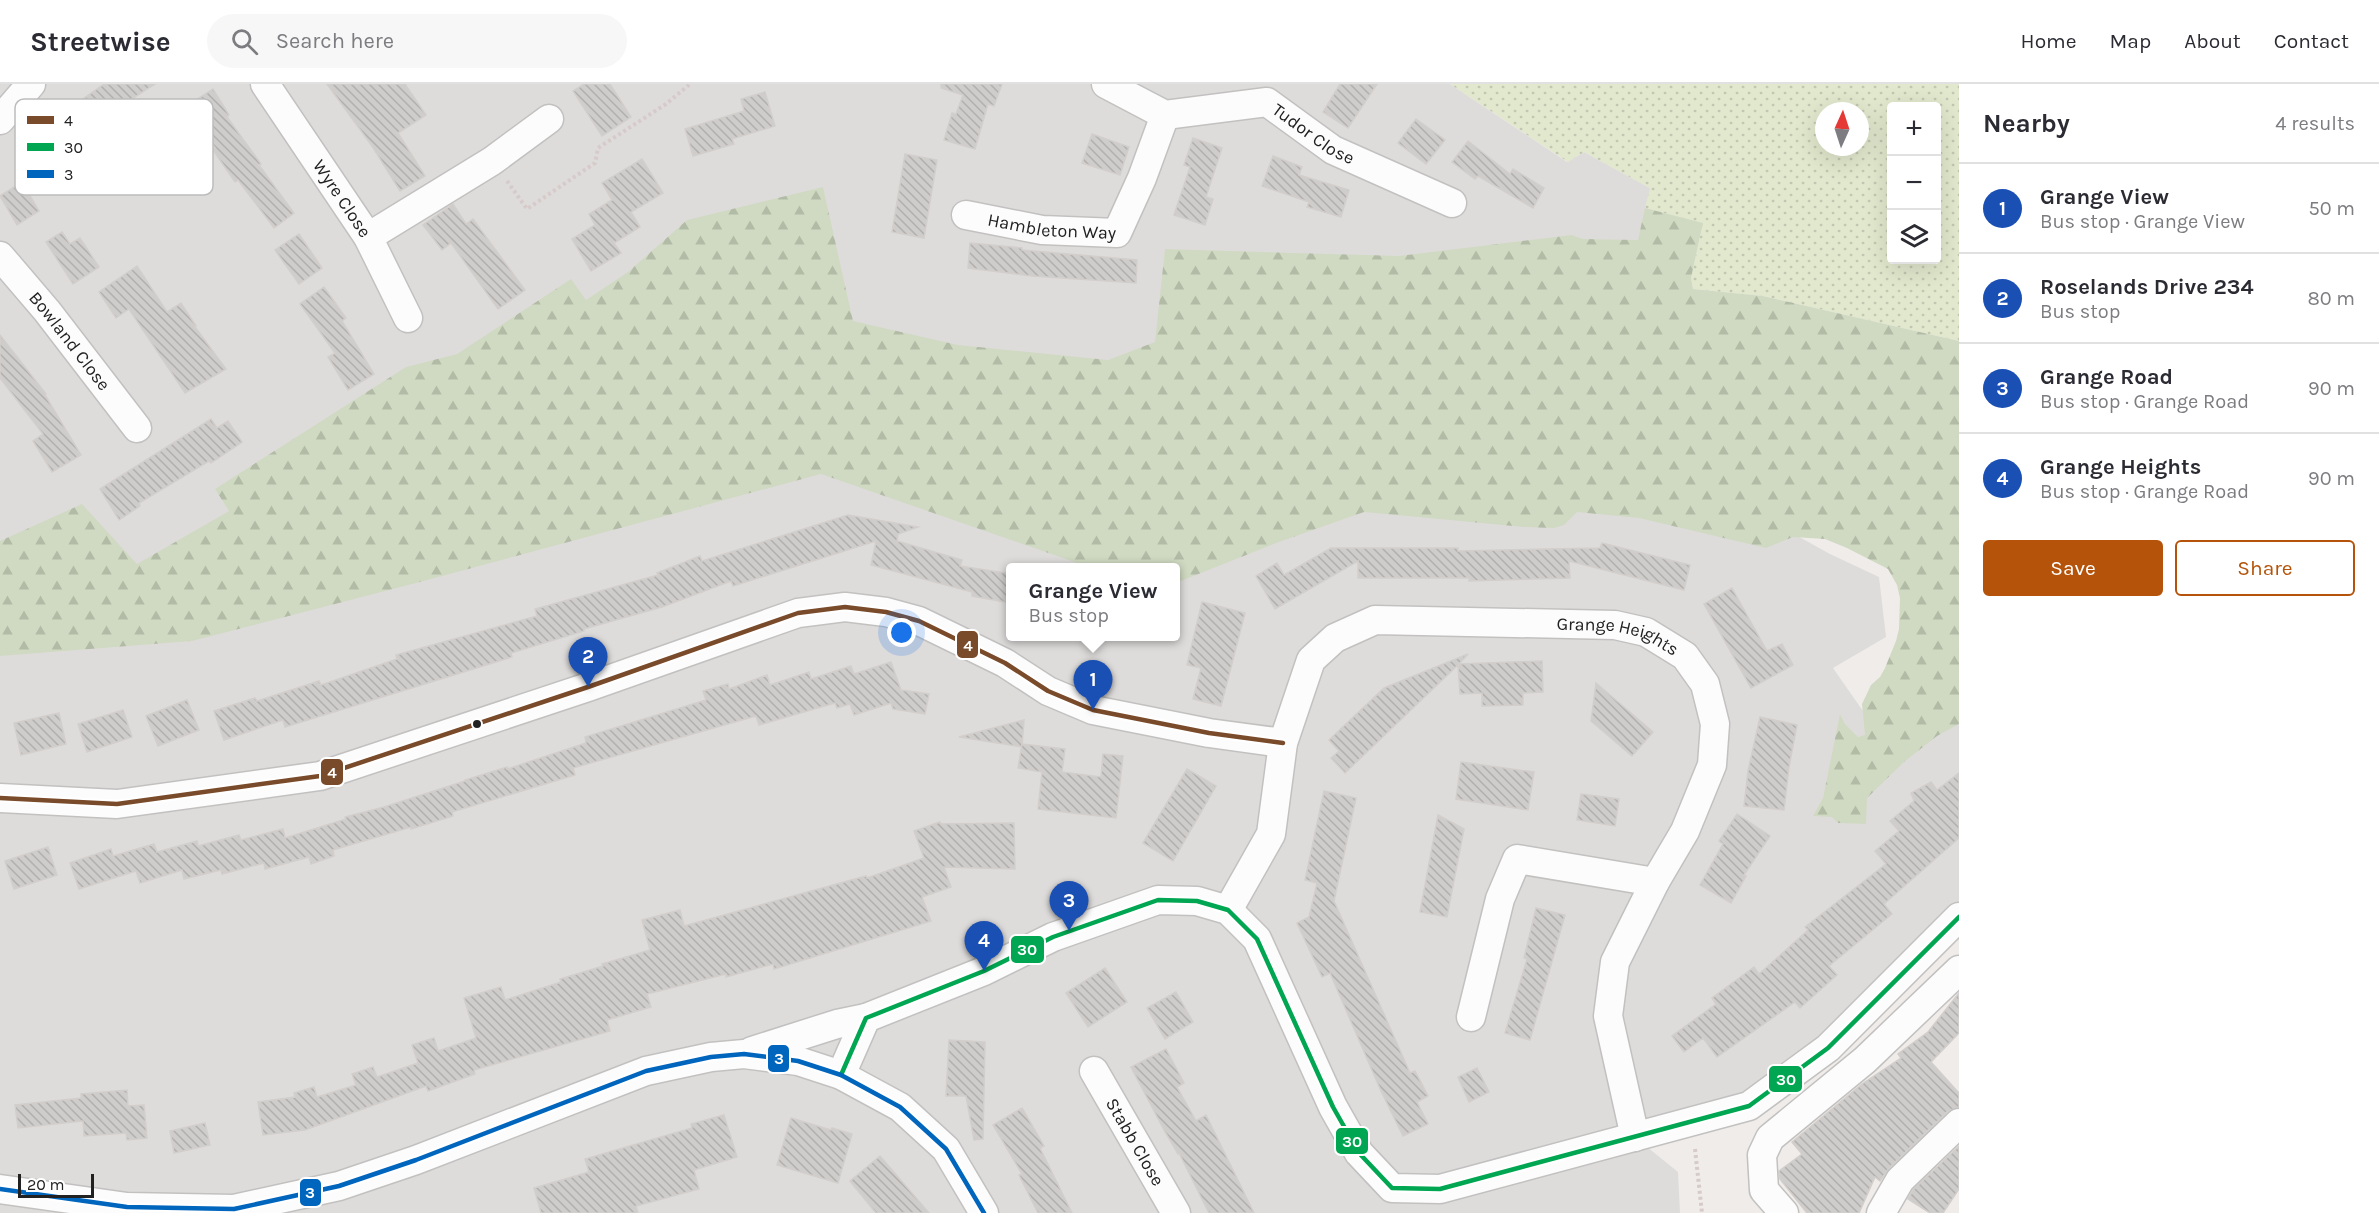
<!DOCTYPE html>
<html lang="en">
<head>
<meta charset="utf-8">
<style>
  body { margin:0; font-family:Karla,sans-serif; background:#f7f7f7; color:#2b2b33 }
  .controls { position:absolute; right:18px; top:18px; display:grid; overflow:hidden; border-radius:6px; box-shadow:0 6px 24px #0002 }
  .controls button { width:54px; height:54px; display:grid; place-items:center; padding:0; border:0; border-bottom:2px solid #e1e1e2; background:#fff; color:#2b2b33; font:30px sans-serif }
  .compass { position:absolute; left:1815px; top:18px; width:54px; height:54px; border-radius:50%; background:#fff; box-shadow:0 6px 24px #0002; rotate:3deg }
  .scale { position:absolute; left:18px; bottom:15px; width:76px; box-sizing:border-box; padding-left:6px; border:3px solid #212121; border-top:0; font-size:16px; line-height:21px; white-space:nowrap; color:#212121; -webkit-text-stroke:4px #fff; paint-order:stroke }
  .you { position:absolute; left:902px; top:549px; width:21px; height:21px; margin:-15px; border:4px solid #fff; border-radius:50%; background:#1a73e8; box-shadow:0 0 0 9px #1a73e833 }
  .badge { display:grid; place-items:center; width:39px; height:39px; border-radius:50%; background:#b45309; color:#fff; font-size:20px; font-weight:700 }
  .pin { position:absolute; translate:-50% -50px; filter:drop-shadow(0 2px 3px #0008) }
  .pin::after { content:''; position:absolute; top:32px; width:21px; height:18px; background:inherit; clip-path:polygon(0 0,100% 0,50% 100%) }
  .popup { position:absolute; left:1006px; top:479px; width:174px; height:78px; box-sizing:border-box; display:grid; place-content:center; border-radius:6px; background:#fff; filter:drop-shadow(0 2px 4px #0005); font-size:20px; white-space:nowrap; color:#7c7c81 }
  .popup b { font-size:22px; color:#2b2b33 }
  .popup::after { content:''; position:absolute; left:50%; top:100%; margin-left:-12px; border:12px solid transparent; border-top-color:#fff }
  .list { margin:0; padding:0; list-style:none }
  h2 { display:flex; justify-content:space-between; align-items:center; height:78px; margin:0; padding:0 24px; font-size:26px }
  h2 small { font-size:20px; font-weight:400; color:#7c7c81 }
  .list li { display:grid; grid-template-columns:39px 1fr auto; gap:18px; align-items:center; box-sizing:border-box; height:90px; padding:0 24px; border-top:2px solid #e1e1e2 }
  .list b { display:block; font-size:22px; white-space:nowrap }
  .list p { margin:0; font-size:20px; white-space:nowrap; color:#7c7c81 }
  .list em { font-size:20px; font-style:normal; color:#7c7c81 }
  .actions { display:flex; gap:12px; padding:18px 24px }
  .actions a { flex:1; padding:14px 0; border:2px solid #b45309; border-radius:6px; text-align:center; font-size:21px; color:#b45309 }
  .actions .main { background:#b45309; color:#fff }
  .icon { flex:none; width:33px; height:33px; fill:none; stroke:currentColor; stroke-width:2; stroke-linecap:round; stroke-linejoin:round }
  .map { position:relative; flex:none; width:1959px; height:1129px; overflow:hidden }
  header { display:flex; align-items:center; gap:36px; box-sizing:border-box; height:84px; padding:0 30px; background:#fff; border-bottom:2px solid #e1e1e2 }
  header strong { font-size:28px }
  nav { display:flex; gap:33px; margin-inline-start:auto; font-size:21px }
  .search { width:420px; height:54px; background:#f7f7f7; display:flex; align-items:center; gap:15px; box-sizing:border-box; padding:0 21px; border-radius:33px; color:#7c7c81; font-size:22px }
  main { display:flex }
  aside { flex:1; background:#fff }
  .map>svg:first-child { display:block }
  .residential { fill:#dedcdb; fill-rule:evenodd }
  .grass { fill:url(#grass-dots); fill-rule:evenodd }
  .forest { fill:url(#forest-firs) }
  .building { fill:url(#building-back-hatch); stroke:#d2cecc; stroke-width:1.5 }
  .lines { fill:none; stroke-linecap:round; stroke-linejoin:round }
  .minor-casing { stroke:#c2c1c0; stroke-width:31 }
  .path { stroke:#d6caca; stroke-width:4; stroke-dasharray:3 3; stroke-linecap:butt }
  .minor { stroke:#fdfcfc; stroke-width:28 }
  .bus-1-casing { stroke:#fff; stroke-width:9 }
  .bus-2-casing { stroke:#fff; stroke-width:9 }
  .bus-3-casing { stroke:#fff; stroke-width:9 }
  .bus-1 { stroke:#7a4b2a; stroke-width:4.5 }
  .bus-2 { stroke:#00a651; stroke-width:4.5 }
  .bus-3 { stroke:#0065bd; stroke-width:4.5 }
  .bus-dot { fill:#212121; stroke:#fff; stroke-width:2 }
  .labels { text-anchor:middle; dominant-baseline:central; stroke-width:5; stroke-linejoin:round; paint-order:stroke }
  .street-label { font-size:18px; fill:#212121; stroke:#fff }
  .key { fill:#fff; stroke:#bcbcbc; stroke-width:1.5 }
  .key-label { font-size:16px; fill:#212121 }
  .line-badge { stroke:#fff; stroke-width:2 }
  .badge-label { font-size:16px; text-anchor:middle; font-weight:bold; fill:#fff }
</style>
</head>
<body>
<header>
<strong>Streetwise</strong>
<div class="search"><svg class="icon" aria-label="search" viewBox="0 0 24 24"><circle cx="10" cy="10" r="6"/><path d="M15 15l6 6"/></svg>Search here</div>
<nav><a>Home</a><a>Map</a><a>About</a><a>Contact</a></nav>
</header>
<main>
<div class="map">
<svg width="1959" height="1129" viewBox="0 0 1959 1129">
  <defs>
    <pattern id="grass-dots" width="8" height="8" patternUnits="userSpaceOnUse" patternTransform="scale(1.5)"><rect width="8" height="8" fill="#e1e8cd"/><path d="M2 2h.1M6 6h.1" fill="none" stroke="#c1c7b0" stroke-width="1.8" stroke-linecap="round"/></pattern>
    <pattern id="forest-firs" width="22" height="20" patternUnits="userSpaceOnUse" patternTransform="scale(1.5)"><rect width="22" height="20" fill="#d0dac2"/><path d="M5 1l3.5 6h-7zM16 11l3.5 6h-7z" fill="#b2bba6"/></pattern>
    <pattern id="building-back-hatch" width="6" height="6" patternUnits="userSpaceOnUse" patternTransform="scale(1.5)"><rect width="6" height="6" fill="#cfcdcb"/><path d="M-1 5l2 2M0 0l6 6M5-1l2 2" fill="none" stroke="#b1b0ae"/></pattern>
  </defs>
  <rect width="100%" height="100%" fill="#efecea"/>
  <path class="residential" d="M0 0H1450L1567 78 1584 68 1650 104 1696 396 1830 470 1879 493 1886 553 1833 584 1872 640 1959 634V833L1749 1022 1636 1054 1678 1088 1680 1129H0ZM1010 484H1176V552H1010Z"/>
  <path class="grass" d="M1450 0H1959V257L1763 212 1693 205 1691 194 1702 144 1675 132 1645 124 1650 104 1584 68 1568 78ZM1892 22H1936V176H1892ZM1824 27H1860V63H1824Z"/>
  <path class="forest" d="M823 103 853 237 958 261 1108 276 1155 258 1165 165 1399 172 1572 151 1583 155 1638 156 1645 124 1703 139 1691 194 1693 205 1763 212 1959 257V640L1937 652 1904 678 1867 714 1866 740 1838 739 1832 733 1813 732 1823 714 1840 630 1845 640 1858 653 1865 651 1862 620 1871 601 1880 593 1885 584 1896 557 1899 545 1900 514 1897 501 1888 485 1847 464 1825 455 1793 453 1766 464 1639 434 1577 428 1564 441 1554 444 1524 443 1364 428 1279 458 1176 499V484H1094L1080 480 821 390 420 498 192 557 0 572V457L82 420 137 480 229 427 215 405 406 283 457 270 571 195 586 216 628 188 687 136Z"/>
  <g class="building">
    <path d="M104 0H155L102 34 106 39 83 56 101 85 72 103 64 89 46 100 30 73 74 47 62 30Z"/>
    <path d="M327 0H405L426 31 398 49 425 92 400 107 372 62Z"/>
    <path d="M584 0H610L631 33 602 52 573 7Z"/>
    <path d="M941 0H1002L994 22 988 20 975 65 944 56 952 29 956 30 963 11 941 4Z"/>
    <path d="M1340 0H1377L1348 44 1323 28Z"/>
    <path d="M213 5 229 31 227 33 261 80 259 81 294 129 274 144 238 96 235 98 213 66 215 64 188 21Z"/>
    <path d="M765 8 775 42 732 55 734 60 693 72 685 45 744 27 741 15Z"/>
    <path d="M1416 35 1445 56 1426 80 1398 59Z"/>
    <path d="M1092 50 1129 63 1120 91 1082 79Z"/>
    <path d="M1193 54 1222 64 1206 113 1213 115 1205 141 1174 131 1190 83 1184 81Z"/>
    <path d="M1468 57 1510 90 1513 85 1544 104 1533 124 1478 92 1475 95 1452 78Z"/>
    <path d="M905 70 937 76 924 154 892 148Z"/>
    <path d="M1273 72 1302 83 1299 91 1349 106 1341 133 1307 123 1309 118 1262 102Z"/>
    <path d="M642 75 663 109 631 128 640 143 614 159 621 169 591 187 572 155 595 141 589 130 612 116 602 99Z"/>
    <path d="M22 98 39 127 17 141 0 112Z"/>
    <path d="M453 120 466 140 473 135 525 206 498 225 451 159 442 166 423 141Z"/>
    <path d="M62 148 70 160 80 154 99 183 73 200 46 158Z"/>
    <path d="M299 150 322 184 299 200 275 166Z"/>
    <path d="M970 159 1022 164V166L1137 176 1136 199 1032 192 968 184Z"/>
    <path d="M137 182 167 228 181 219 196 242 195 243 226 285 185 309 129 225 116 234 99 208Z"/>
    <path d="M324 203 346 234 342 237 374 290 348 306 328 273 335 269 300 220Z"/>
    <path d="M0 251 46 310 45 311 81 371 52 388 33 357 43 350 0 294Z"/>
    <path d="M211 335 217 344 228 337 242 358 211 379 209 377 139 419 140 422 119 436 100 405Z"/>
    <path d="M848 431 918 443 898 450 897 457 962 476 960 482 1011 490V519L972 512V508L871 481 876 457 733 502 731 497 662 523 584 545V547L511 569 512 573 285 643 283 636 224 656 214 627 255 614 257 617 319 597 321 601 397 575 396 571 537 532 535 525 658 491 657 489 700 472 702 477Z"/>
    <path d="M1602 459 1690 481 1684 506 1569 477 1570 494 1469 497V494H1358V477L1275 525 1256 492 1277 479 1284 491 1331 464H1458V467L1600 464Z"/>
    <path d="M1732 504 1767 567 1782 560 1793 581 1751 604 1704 520Z"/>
    <path d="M1202 518 1245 529 1221 622 1193 615 1201 584 1187 581Z"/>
    <path d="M1468 570 1459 580 1542 577 1543 608 1523 609V621L1482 622V609L1460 610 1458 581 1345 689 1331 674 1339 667 1329 656 1384 604Z"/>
    <path d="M891 578 901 606 929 610 925 630 893 625 891 619 854 631 850 620 837 624 835 619 759 641 756 632 573 684 575 691 452 728 453 732 411 745V743L333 766 334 772 311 780 309 773 265 785 264 779 222 790 221 786 184 795 182 786 140 799 136 787 79 805 70 779 111 765 113 772 154 760 157 768 197 757 198 762 239 751 241 756 283 745 285 754 346 735 345 733 384 723 465 697V696L507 683V685L586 659 585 653 706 616 703 607 728 600 729 605 767 591 770 601 809 588 811 595 851 582 854 590Z"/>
    <path d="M1596 599 1653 648 1632 672 1591 637Z"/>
    <path d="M187 616 199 646 158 662 146 632Z"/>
    <path d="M123 626 132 653 87 668 78 640Z"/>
    <path d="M59 629 66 660 21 671 14 639Z"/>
    <path d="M1760 633 1797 641 1789 683 1784 726 1744 722 1748 687Z"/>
    <path d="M1024 636 1022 663 959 653Z"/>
    <path d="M1022 660 1065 665 1062 688 1101 693 1103 670 1123 672 1116 734 1038 725 1042 688 1018 684Z"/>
    <path d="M1461 678 1534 688 1528 726 1456 715Z"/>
    <path d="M1187 685 1216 702 1173 777 1143 759Z"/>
    <path d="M1959 689V754L1884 820 1892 830 1829 882 1837 891 1800 924 1795 918 1717 973 1703 954 1684 968 1672 952 1716 920 1712 914 1754 883 1759 890 1808 846 1805 843 1886 780 1875 767 1899 747 1890 737 1914 717 1911 709 1931 698 1937 706Z"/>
    <path d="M1324 707 1356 714 1334 817 1410 989 1415 987 1428 1012 1417 1018 1428 1040 1403 1052 1381 1007 1330 889 1322 893 1297 839 1309 833 1317 799 1305 796Z"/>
    <path d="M1581 710 1619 715 1615 742 1577 736Z"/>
    <path d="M1737 730 1770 752 1744 791 1746 792 1731 819 1700 801 1723 760 1719 757Z"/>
    <path d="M1438 731 1464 745 1447 833 1420 828Z"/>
    <path d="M940 738 941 740 1014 739 1015 785 944 783 951 803 922 813 931 837 774 885 773 880 726 893V890L647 910 651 923 607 936 610 947 474 986 475 990 428 1007 426 1002 305 1046 263 1051 258 1018 295 1013 294 1009 314 1003 317 1013 356 1001 352 990 373 983 377 993 418 979 412 961 434 954 438 967 476 954 464 914 501 903 505 916 561 898 560 895 603 882 602 880 650 866 642 836 680 826 684 842 866 792 867 794 924 774 914 747Z"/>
    <path d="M48 763 57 791 14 805 5 777Z"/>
    <path d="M1536 824 1565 831 1530 956 1505 949 1527 875 1524 874Z"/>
    <path d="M1105 884 1127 918 1088 943 1066 909Z"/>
    <path d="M1176 908 1193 938 1165 955 1147 924Z"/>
    <path d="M1959 909V949L1931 978 1959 1009V1023L1948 1027 1889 1084 1880 1097 1875 1093 1859 1129H1807L1780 1095 1779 1087 1802 1070 1792 1058 1862 1000 1901 974 1898 970 1928 948Z"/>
    <path d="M949 956 985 958 983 1055 974 1056 966 1012H946Z"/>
    <path d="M1166 965 1184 999 1177 1003 1196 1037 1206 1031 1254 1129H1209L1179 1069 1178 1070 1164 1046 1131 983Z"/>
    <path d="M1477 984 1489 1008 1469 1018 1458 993Z"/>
    <path d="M127 1006 128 1022 144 1021 147 1054 127 1056 126 1049 84 1052 83 1037 18 1044 15 1021 81 1014V1010Z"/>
    <path d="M1022 1024 1044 1062 1040 1064 1072 1129H1038L1019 1091 1022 1090 993 1041Z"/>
    <path d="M724 1031 737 1073 694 1086 699 1105 636 1122 638 1129H541L534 1104 589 1088 585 1075 692 1044 691 1040Z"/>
    <path d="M791 1034 831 1046 832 1044 852 1050 838 1099 777 1081Z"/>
    <path d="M205 1039 210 1061 174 1069 170 1047Z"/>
    <path d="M1959 1062V1105L1943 1129H1930L1908 1115 1913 1106Z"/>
    <path d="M880 1072 929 1129H876L850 1097Z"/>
  </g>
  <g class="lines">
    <g class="minor-casing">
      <g id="minor">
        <path id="s1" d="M265 0 368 153 408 234"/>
        <path id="s2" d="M1106 0 1165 31 1267 18 1333 66 1452 119"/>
        <path d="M0 36 31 0"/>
        <path id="s3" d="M966 131 1042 146 1117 149 1142 94 1165 31"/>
        <path d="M368 153 492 77 549 35"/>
        <path id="s4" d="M0 172 47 227 137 344"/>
        <path d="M0 714 117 720 320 692 588 603 798 529 845 523 886 528 919 537 1005 579 1048 607 1093 626 1209 649 1283 659"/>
        <path id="s5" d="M1228 826 1271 750 1283 659 1311 576 1335 554 1375 536 1615 541 1646 548 1685 572 1705 600 1715 640 1712 681 1685 747 1655 798 1615 878 1608 932 1635 1053"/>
        <path d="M1471 933 1500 815 1517 775 1655 798"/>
        <path d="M752 967 837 940 866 934"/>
        <path id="s6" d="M1094 987 1176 1129"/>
        <path d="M841 991 866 934 984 887 1053 853 1158 816 1197 817 1228 826 1257 855 1333 1023 1359 1069 1392 1104 1440 1105 1749 1022 1828 964 1959 833"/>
        <path d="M0 1105 127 1123 234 1125 339 1102 416 1076 646 987 711 973 744 970 798 977 841 991 900 1023 946 1065 984 1129"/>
        <path d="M1784 1129 1764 1106 1762 1071 1770 1054 1865 976 1959 886"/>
        <path d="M1881 1129 1900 1096 1959 1039"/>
      </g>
    </g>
    <g class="path">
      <path d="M507 97 527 125 595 79 598 64 666 20 690 0"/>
      <path d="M1695 1065 1702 1129"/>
    </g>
    <use href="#minor" class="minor"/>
    <g class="bus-1-casing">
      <path id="bus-1" d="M0 714 117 720 320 692 588 603 798 529 845 523 886 528 919 537 1005 579 1048 607 1093 626 1209 649 1283 659"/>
    </g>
    <g class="bus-2-casing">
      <path id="bus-2" d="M841 991 866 934 984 887 1053 853 1158 816 1197 817 1228 826 1257 855 1333 1023 1359 1069 1392 1104 1440 1105 1749 1022 1828 964 1959 833"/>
    </g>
    <g class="bus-3-casing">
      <path id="bus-3" d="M0 1105 127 1123 234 1125 339 1102 416 1076 646 987 711 973 744 970 798 977 841 991 900 1023 946 1065 984 1129"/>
    </g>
    <use href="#bus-1" class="bus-1"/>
    <use href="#bus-2" class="bus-2"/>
    <use href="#bus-3" class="bus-3"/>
  </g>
  <circle class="bus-dot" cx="477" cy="640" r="5"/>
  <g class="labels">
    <g class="street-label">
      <text stroke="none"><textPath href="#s2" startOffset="226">Tudor Close</textPath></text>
      <text stroke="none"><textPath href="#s1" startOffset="138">Wyre Close</textPath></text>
      <text stroke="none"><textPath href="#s3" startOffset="87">Hambleton Way</textPath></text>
      <text stroke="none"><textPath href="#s4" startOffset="110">Bowland Close</textPath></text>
      <text stroke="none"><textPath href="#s5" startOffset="588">Grange Heights</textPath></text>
      <text stroke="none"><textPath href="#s6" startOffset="82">Stabb Close</textPath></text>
    </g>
  </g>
  <rect x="15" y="15" width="198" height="96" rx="9" class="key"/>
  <rect x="27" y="32" width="27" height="8" fill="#7a4b2a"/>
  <rect x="27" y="59" width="27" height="8" fill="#00a651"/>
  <rect x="27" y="86" width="27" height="8" fill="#0065bd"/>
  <g class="key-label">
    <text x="64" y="42">4</text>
    <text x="64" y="69">30</text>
    <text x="64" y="96">3</text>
  </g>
  <g class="line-badge">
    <rect x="956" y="546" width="23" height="29" rx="6" fill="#7a4b2a"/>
    <rect x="320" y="674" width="24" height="28" rx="6" fill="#7a4b2a"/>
    <rect x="1010" y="851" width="35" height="29" rx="6" fill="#00a651"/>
    <rect x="767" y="960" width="23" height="29" rx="6" fill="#0065bd"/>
    <rect x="1768" y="981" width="35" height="28" rx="6" fill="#00a651"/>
    <rect x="1335" y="1043" width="34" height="28" rx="6" fill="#00a651"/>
    <rect x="299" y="1094" width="23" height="29" rx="6" fill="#0065bd"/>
  </g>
  <g class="badge-label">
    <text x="968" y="567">4</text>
    <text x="332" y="694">4</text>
    <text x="1027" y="871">30</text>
    <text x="779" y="980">3</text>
    <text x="1786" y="1001">30</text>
    <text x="1352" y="1063">30</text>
    <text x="310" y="1114">3</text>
  </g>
</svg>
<div class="controls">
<button>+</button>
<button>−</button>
<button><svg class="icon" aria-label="layers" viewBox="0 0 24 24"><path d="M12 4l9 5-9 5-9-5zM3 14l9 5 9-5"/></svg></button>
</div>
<svg class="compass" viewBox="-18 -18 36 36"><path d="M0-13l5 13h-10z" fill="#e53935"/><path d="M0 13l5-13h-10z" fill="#7c7c81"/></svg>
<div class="scale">20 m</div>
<div class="you"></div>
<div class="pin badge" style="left:1093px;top:626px;background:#1a4fb4">1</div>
<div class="popup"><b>Grange View</b>Bus stop</div>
<div class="pin badge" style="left:588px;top:603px;background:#1a4fb4">2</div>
<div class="pin badge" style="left:1069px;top:847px;background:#1a4fb4">3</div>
<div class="pin badge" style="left:984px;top:887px;background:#1a4fb4">4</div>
</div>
<aside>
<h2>Nearby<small>4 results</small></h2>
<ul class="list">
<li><span class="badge" style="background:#1a4fb4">1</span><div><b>Grange View</b><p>Bus stop · Grange View</p></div><em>50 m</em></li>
<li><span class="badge" style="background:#1a4fb4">2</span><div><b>Roselands Drive 234</b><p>Bus stop</p></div><em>80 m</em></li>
<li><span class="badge" style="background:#1a4fb4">3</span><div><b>Grange Road</b><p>Bus stop · Grange Road</p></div><em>90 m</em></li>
<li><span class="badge" style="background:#1a4fb4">4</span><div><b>Grange Heights</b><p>Bus stop · Grange Road</p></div><em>90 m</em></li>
</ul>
<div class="actions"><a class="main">Save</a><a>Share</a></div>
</aside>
</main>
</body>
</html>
